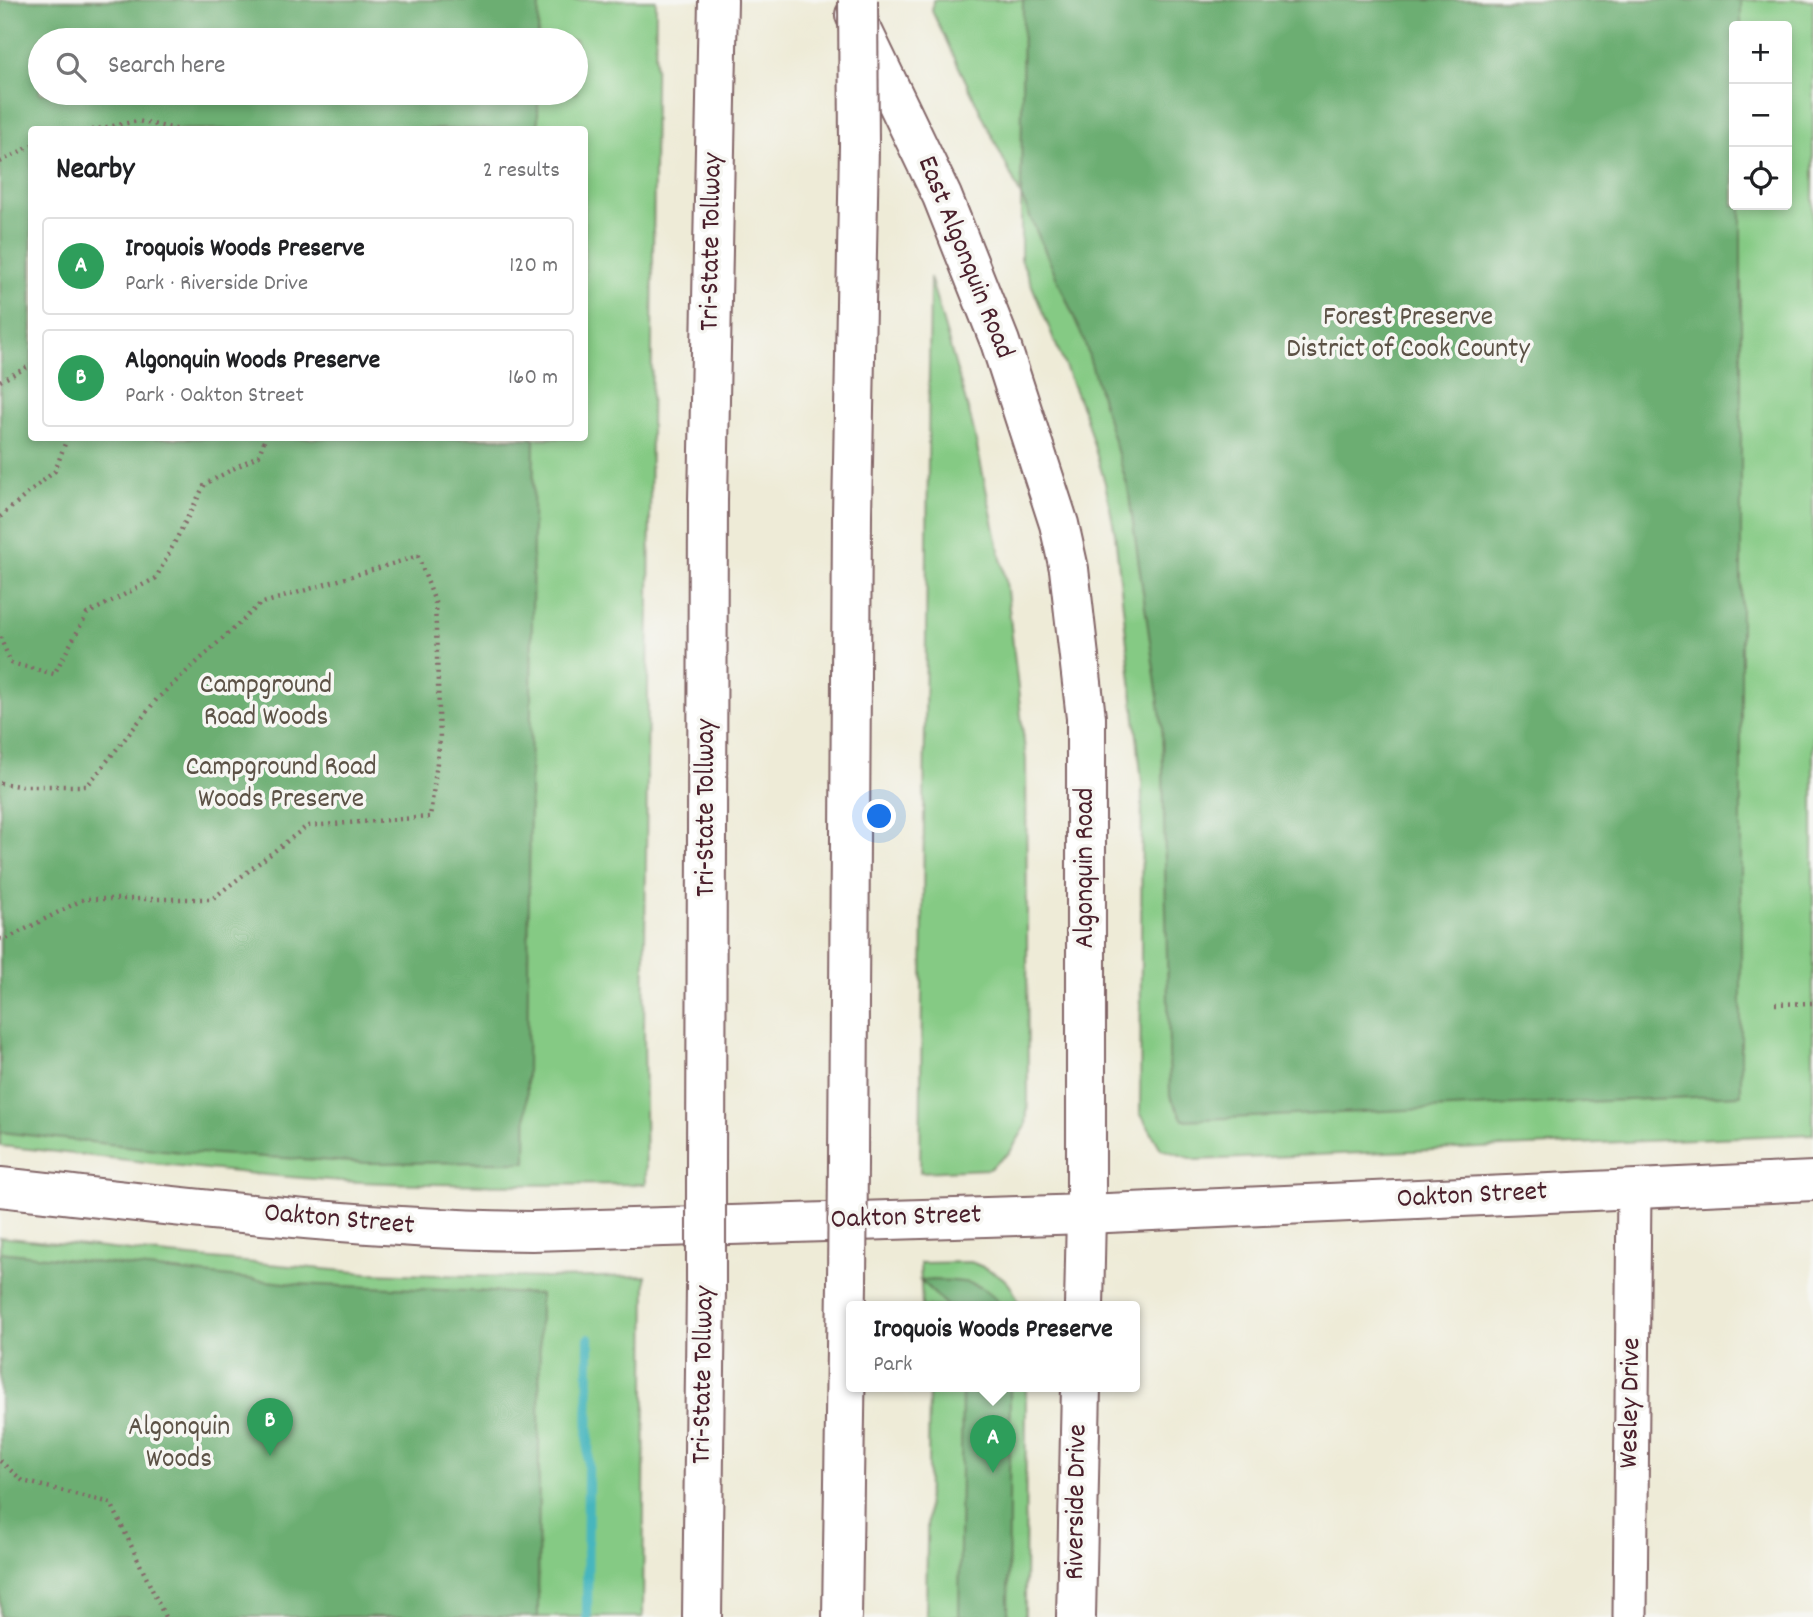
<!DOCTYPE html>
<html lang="en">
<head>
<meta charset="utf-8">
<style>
  body { margin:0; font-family:Dekko,sans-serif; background:#f6f6f6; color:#202124 }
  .controls { position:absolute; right:21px; top:21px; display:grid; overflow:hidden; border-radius:7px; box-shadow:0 4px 10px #0003 }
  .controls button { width:63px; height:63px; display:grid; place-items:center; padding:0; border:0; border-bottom:2px solid #e0e0e0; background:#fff; color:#202124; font:35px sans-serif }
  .you { position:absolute; left:880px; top:817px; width:24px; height:24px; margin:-18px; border:5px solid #fff; border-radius:50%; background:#1a73e8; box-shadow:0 0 0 10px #1a73e833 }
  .badge { display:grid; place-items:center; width:46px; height:46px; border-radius:50%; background:#b5179e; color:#fff; font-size:23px; font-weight:700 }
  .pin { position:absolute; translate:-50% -58px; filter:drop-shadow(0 2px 4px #0008) }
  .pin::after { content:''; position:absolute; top:37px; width:24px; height:21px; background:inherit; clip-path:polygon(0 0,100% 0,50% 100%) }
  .popup { position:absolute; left:846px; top:1301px; width:294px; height:91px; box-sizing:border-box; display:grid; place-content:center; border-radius:7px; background:#fff; filter:drop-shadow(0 2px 5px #0005); font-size:23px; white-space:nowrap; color:#757577 }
  .popup b { font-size:26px; color:#202124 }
  .popup::after { content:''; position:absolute; left:50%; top:100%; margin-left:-14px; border:14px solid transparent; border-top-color:#fff }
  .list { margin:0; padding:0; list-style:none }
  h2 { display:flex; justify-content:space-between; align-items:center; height:91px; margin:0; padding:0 28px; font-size:30px }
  h2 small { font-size:23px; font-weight:400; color:#757577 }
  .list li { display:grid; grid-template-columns:46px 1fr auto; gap:21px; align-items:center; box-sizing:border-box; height:98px; margin:0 14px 14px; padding:0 14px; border:2px solid #e0e0e0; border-radius:7px }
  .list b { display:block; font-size:26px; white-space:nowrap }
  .list p { margin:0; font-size:23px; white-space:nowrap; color:#757577 }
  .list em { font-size:23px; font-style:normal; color:#757577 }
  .icon { flex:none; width:38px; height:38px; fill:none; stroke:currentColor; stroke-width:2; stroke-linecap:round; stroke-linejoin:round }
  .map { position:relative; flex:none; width:1813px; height:1617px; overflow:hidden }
  .search { position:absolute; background:#fff; box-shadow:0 4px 10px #0003; left:28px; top:28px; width:560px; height:77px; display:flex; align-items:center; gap:18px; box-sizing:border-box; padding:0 24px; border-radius:38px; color:#757577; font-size:26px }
  .panel { position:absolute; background:#fff; box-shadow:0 4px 10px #0003; left:28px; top:126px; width:560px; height:315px; border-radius:7px }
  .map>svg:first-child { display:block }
  .green { fill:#85ca84; stroke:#687458; stroke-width:2; fill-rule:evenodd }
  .forest { fill:#6cae72; stroke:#5b664e; stroke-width:2 }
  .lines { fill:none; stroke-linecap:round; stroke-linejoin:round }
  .stream { stroke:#47b6be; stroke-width:10 }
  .street-casing { stroke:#836667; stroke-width:37 }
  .secondary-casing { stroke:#836667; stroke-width:42 }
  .highway-casing { stroke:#836667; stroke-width:42 }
  .path { stroke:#836667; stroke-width:4.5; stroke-dasharray:2 5; stroke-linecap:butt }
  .street { stroke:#fff; stroke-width:33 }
  .secondary { stroke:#fff; stroke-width:38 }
  .highway { stroke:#fff; stroke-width:38 }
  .highway-bridge-casing { stroke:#836667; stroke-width:42; stroke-linecap:butt }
  .highway-bridge { stroke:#fff; stroke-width:38 }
  .labels { text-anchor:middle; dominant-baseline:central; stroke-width:7; stroke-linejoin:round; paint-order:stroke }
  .street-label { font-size:28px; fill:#4a1f2b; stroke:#f6f6f2 }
  .park-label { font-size:28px; fill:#5c5246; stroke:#f6f6f2 }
</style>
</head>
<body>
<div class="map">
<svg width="1813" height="1617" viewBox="0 0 1813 1617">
  <rect width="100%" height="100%" fill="#f6f6f2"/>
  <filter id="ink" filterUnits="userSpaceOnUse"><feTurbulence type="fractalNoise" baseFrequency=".0143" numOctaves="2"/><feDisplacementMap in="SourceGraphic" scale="14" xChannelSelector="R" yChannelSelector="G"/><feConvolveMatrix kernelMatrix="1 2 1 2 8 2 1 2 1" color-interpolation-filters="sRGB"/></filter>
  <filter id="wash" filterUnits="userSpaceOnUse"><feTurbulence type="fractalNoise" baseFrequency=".00686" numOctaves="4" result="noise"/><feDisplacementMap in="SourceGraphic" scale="28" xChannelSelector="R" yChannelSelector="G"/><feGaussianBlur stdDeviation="1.57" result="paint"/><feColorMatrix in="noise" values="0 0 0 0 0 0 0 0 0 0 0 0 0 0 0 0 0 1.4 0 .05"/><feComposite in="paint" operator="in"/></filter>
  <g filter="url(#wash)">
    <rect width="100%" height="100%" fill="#eeebd7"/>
    <g class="green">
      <path d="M0 0H656L644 1031 646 1184C559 1185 473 1186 386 1183 257 1178 128 1159 0 1146ZM40 40H576V93H40ZM32 130H584V438H32Z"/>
      <path d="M933 0H1813V1134L1196 1160 1161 1149 1140 1113 1142 783 1115 533 1105 483 1085 415 1021 259V196L932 11ZM1734 26H1787V205H1734Z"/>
      <path d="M930 277 972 423 1006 582 1026 760 1028 1099 1026 1126 1010 1152 989 1169 920 1172Z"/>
      <path d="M0 1237 169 1255 367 1273 548 1278 646 1276 643 1617H0Z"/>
      <path d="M971 1262C998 1273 1011 1277 1020 1307H922L920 1263Z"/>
      <path d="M929 1387H1026L1025 1617H926Z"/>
    </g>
    <g class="forest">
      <path d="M0 0H539L538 40H40V93H538V129L32 130V438H534L526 1162 368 1163 181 1152 0 1132Z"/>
      <path d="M1023 0H1741V26H1734V205H1741V1095L1183 1120 1170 1096 1162 725 1128 488 1084 340 1021 196Z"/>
      <path d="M0 1252 295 1284 540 1294 538 1617H0Z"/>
      <path d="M920 1280C953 1281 982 1276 1002 1307H948Z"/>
      <path d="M962 1387H1010L1008 1617H959Z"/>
    </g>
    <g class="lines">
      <path class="stream" d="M587 1617 589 1339"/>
    </g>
  </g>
  <g filter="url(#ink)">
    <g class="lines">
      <g class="street-casing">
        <path id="street" d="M1630 1617 1634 1189"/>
      </g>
      <g class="secondary-casing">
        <g id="secondary">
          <path d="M855 15 942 196 1000 342 1059 524 1069 569 1086 718V1214L1084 1307"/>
          <path d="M0 1187C177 1206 354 1229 532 1231L1086 1214 1813 1181"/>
          <path d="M1076 1617 1081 1387"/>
        </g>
      </g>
      <g class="highway-casing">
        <g id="highway">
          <path d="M848 1162 852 515 859 146"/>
          <path d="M706 1168 708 500 718 0"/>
          <path d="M702 1617 706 1287"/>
          <path d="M842 1617 847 1282"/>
        </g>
      </g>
      <g class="path">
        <path d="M92 130 138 121 180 130"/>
        <path d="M0 162 32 145"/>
        <path d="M0 381 32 365"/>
        <path d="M0 517 55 471 67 438"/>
        <path d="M0 637 11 663 54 674 87 614 156 578 205 484 259 455 265 438"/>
        <path d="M0 783 19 786H87L157 699 260 604 418 556 435 602 440 739 430 817 307 826 212 899H84L6 939H0"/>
        <path d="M1775 1004 1813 1003"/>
        <path d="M0 1461 23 1481 111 1503 165 1617"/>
      </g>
      <use href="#street" class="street"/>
      <use href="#secondary" class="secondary"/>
      <use href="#highway" class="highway"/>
      <g class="highway-bridge-casing">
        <g id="highway-bridge">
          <path d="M858 0 859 146"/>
          <path d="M847 1282 848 1162"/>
          <path d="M706 1287V1168"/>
        </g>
      </g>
      <use href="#highway-bridge" class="highway-bridge"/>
    </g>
  </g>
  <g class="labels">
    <g class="street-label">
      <text transform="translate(713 242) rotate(-89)">Tri-State Tollway</text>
      <text transform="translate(964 258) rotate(68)">East Algonquin Road</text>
      <text transform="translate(708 808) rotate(-90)">Tri-State Tollway</text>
      <text transform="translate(1087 868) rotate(-90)">Algonquin Road</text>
      <text transform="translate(1472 1197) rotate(-3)">Oakton Street</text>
      <text transform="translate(906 1219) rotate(-2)">Oakton Street</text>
      <text transform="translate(339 1221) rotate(5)">Oakton Street</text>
      <text transform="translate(705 1375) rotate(-89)">Tri-State Tollway</text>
      <text transform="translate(1632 1403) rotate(-89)">Wesley Drive</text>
      <text transform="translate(1078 1502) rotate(-89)">Riverside Drive</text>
    </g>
    <g class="park-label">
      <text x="1408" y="319">Forest Preserve<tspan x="1408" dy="32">District of Cook County</tspan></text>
      <text x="266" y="687">Campground<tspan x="266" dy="32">Road Woods</tspan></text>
      <text x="281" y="769">Campground Road<tspan x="281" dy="32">Woods Preserve</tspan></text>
      <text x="179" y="1429">Algonquin<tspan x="179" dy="32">Woods</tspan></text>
    </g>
  </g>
</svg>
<div class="controls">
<button>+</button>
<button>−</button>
<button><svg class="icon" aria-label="locate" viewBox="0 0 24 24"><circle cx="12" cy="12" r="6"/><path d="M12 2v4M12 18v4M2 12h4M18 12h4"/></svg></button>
</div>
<div class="you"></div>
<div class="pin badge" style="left:993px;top:1473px;background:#2e9e5b">A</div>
<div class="popup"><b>Iroquois Woods Preserve</b>Park</div>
<div class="pin badge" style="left:270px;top:1456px;background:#2e9e5b">B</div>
<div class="search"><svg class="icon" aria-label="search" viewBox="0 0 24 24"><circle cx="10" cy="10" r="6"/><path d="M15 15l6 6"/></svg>Search here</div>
<section class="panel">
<h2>Nearby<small>2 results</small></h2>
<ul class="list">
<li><span class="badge" style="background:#2e9e5b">A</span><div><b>Iroquois Woods Preserve</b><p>Park · Riverside Drive</p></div><em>120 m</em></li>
<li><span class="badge" style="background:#2e9e5b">B</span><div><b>Algonquin Woods Preserve</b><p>Park · Oakton Street</p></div><em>160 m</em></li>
</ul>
</section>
</div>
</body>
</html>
